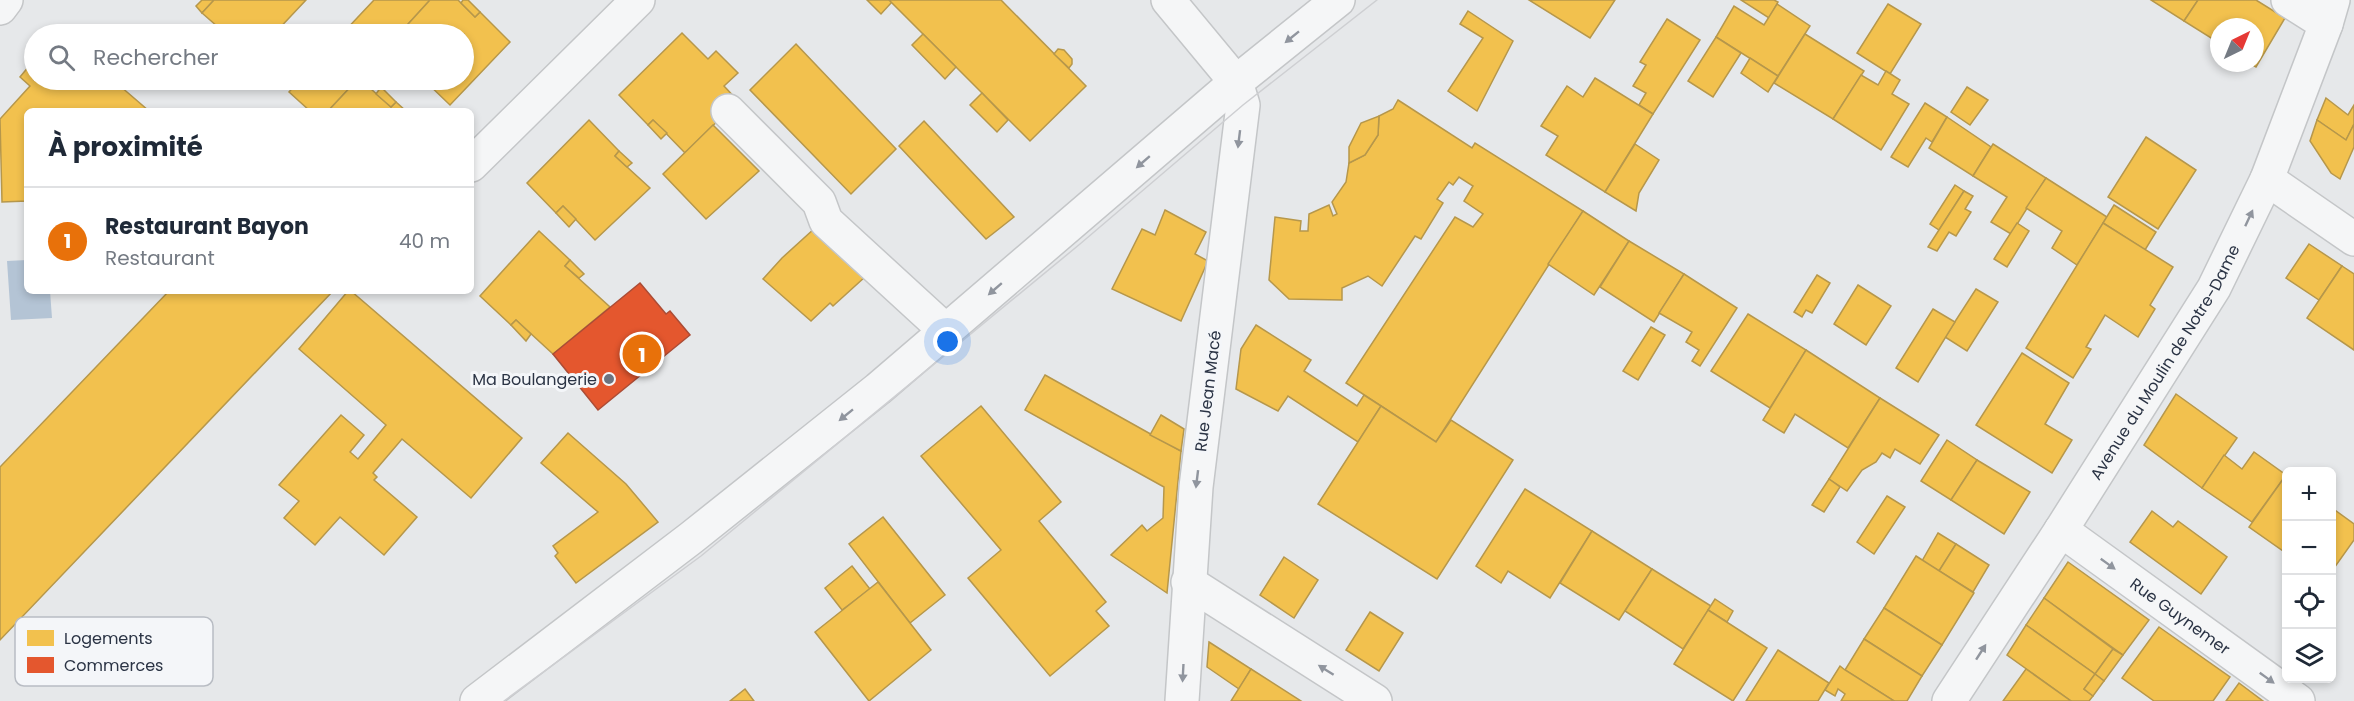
<!DOCTYPE html>
<html lang="fr">
<head>
<meta charset="utf-8">
<style>
  body { margin:0; font-family:Poppins,sans-serif; background:#f6f6f7; color:#1f2937 }
  .controls { position:absolute; right:18px; bottom:18px; display:grid; overflow:hidden; border-radius:9px; box-shadow:0 3px 9px #0003 }
  .controls button { width:54px; height:54px; display:grid; place-items:center; padding:0; border:0; border-bottom:2px solid #e0e1e3; background:#fff; color:#1f2937; font:30px sans-serif }
  .compass { position:absolute; left:2210px; top:18px; width:54px; height:54px; border-radius:50%; background:#fff; box-shadow:0 3px 9px #0003; rotate:43deg }
  .you { position:absolute; left:948px; top:342px; width:21px; height:21px; margin:-15px; border:4px solid #fff; border-radius:50%; background:#1a73e8; box-shadow:0 0 0 9px #1a73e833 }
  .badge { display:grid; place-items:center; width:39px; height:39px; border-radius:50%; background:#db2777; color:#fff; font-size:20px; font-weight:700 }
  .pin { position:absolute; translate:-50% -50%; border:3px solid #fff; box-shadow:0 2px 6px #0006 }
  .list { margin:0; padding:0; list-style:none }
  h2 { display:flex; justify-content:space-between; align-items:center; height:78px; margin:0; padding:0 24px; font-size:26px }
  h2 small { font-size:20px; font-weight:400; color:#747a83 }
  .list li { display:grid; grid-template-columns:39px 1fr auto; gap:18px; align-items:center; box-sizing:border-box; height:108px; padding:0 24px; border-top:2px solid #e0e1e3 }
  .list b { display:block; font-size:22px; white-space:nowrap }
  .list p { margin:0; font-size:20px; white-space:nowrap; color:#747a83 }
  .list em { font-size:20px; font-style:normal; color:#747a83 }
  .icon { flex:none; width:33px; height:33px; fill:none; stroke:currentColor; stroke-width:2; stroke-linecap:round; stroke-linejoin:round }
  .map { position:relative; flex:none; width:2354px; height:701px; overflow:hidden }
  .search { position:absolute; background:#fff; box-shadow:0 3px 9px #0003; left:24px; top:24px; width:450px; height:66px; display:flex; align-items:center; gap:15px; box-sizing:border-box; padding:0 21px; border-radius:33px; color:#747a83; font-size:22px }
  .panel { position:absolute; background:#fff; box-shadow:0 3px 9px #0003; left:24px; top:108px; width:450px; height:186px; border-radius:9px }
  .map>svg:first-child { display:block }
  .water { fill:#b4c4d5 }
  .homes { fill:#f2c14e; stroke:#b6974b; stroke-width:1.5 }
  .shops { fill:#e4572e; stroke:#ac4c35; stroke-width:1.5 }
  .lines { fill:none; stroke-linecap:round; stroke-linejoin:round }
  .minor-casing { stroke:#c4c6c8; stroke-width:36 }
  .minor { stroke:#f5f6f7; stroke-width:33 }
  .tram { stroke:#cecfd2; stroke-width:1.5 }
  .oneway { fill:#90959e }
  .poi-dot { fill:#6c737f; stroke:#f4f6f9; stroke-width:2 }
  .labels { text-anchor:middle; dominant-baseline:central; stroke-width:6; stroke-linejoin:round; paint-order:stroke }
  .street-label { font-size:16px; fill:#2b3445; stroke:#f4f6f9 }
  .poi-label { font-size:16px; fill:#2b3445; stroke:#f4f6f9; text-anchor:end }
  .key { fill:#f4f6f9; stroke:#b8bcc3; stroke-width:1.5 }
  .key-label { font-size:16px; fill:#2b3445 }
</style>
</head>
<body>
<div class="map">
<svg width="2354" height="701" viewBox="0 0 2354 701">
  <rect width="100%" height="100%" fill="#e6e8ea"/>
  <path class="water" d="M27 260V291H50L52 318 11 320 7 261Z"/>
  <g class="homes">
    <path d="M202 0H214L202 13 196 6Z"/>
    <path d="M214 0H306L274 34H226L202 13Z"/>
    <path d="M374 0H430L399 34H342Z"/>
    <path d="M430 0H458L475 17 480 12 510 42 450 105 424 80H464V34H399Z"/>
    <path d="M463 0H468L480 12 475 17 461 3Z"/>
    <path d="M867 0H889L892 2 881 14Z"/>
    <path d="M889 0H1001L1086 86 1030 141Z"/>
    <path d="M1529 0H1615L1590 38Z"/>
    <path d="M1741 0H1774L1778 2 1769 18Z"/>
    <path d="M2151 0H2198L2184 21Z"/>
    <path d="M2198 0H2256L2285 18 2256 67 2249 63H2255V27H2219V43L2184 21Z"/>
    <path d="M1777 4 1810 26 1778 76 1716 37 1734 6 1764 25Z"/>
    <path d="M1888 4 1921 24 1890 74 1857 53Z"/>
    <path d="M1468 11 1513 41 1477 111 1448 91 1483 38 1460 24Z"/>
    <path d="M1667 19 1700 40 1653 114 1639 105 1646 93 1633 86 1646 65 1640 62Z"/>
    <path d="M682 33 708 59 716 51 738 73 724 86 738 101 685 153 653 120 648 125 619 95Z"/>
    <path d="M923 34 956 67 945 79 912 45Z"/>
    <path d="M1805 34 1864 71 1833 119 1774 83Z"/>
    <path d="M1716 37 1741 53 1713 97 1688 81Z"/>
    <path d="M796 44 896 149 851 194 750 90Z"/>
    <path d="M1058 49 1064 50 1072 59V64L1069 68 1054 54Z"/>
    <path d="M1750 58 1778 76 1768 92 1741 73Z"/>
    <path d="M34 60V80H113L149 111H27V201L2 202 0 119 30 86 20 77Z"/>
    <path d="M1886 71 1900 80 1892 94 1909 104 1881 150 1833 119 1861 75 1878 85Z"/>
    <path d="M1595 78 1653 114 1605 192 1546 155 1558 136 1541 126 1567 86 1583 97Z"/>
    <path d="M300 80H357L328 111H310L289 92Z"/>
    <path d="M357 80H361L391 107 396 102 406 111H328Z"/>
    <path d="M381 87 396 102 391 107 376 94Z"/>
    <path d="M1967 87 1988 100 1970 125 1951 112Z"/>
    <path d="M982 93 1008 120 997 132 970 105Z"/>
    <path d="M2326 98 2348 115 2354 105V124L2346 140 2317 120Z"/>
    <path d="M1398 100 1472 148 1475 143 1583 211 1436 442 1346 383 1455 217 1473 227 1483 214 1464 201 1473 186 1459 177 1453 185 1449 182 1437 199 1443 203 1421 239 1415 236 1382 286 1368 276 1342 288V300L1289 299 1269 280 1275 217 1301 221 1300 231H1308L1309 214 1329 205 1333 216 1337 214 1332 202 1346 182 1349 163 1365 155 1378 135 1379 116 1393 109Z"/>
    <path d="M1925 103 1947 117 1932 142 1926 138 1908 167 1891 157Z"/>
    <path d="M1379 116 1378 135 1365 155 1349 163V147L1361 123Z"/>
    <path d="M1947 117 1991 147 1973 176 1929 148Z"/>
    <path d="M589 120 619 151 615 156 650 188 595 240 563 206 556 213 527 183Z"/>
    <path d="M653 120 667 133 661 139 648 125Z"/>
    <path d="M2317 120 2346 140 2354 124V147L2340 179 2331 173 2310 141Z"/>
    <path d="M924 121 1014 217 986 239 899 146Z"/>
    <path d="M713 125 759 171 706 219 663 174Z"/>
    <path d="M2146 137 2196 170 2158 229 2108 197Z"/>
    <path d="M1635 144 1659 160 1639 193 1636 211 1605 192Z"/>
    <path d="M1993 144 2046 178 2011 234 1991 222 2007 197 1973 176Z"/>
    <path d="M619 151 632 163 627 167 615 156Z"/>
    <path d="M2046 178 2107 217 2077 265 2052 248 2062 231 2026 208Z"/>
    <path d="M1955 185 1964 191 1939 230 1930 224Z"/>
    <path d="M1964 191 1973 196 1965 209 1971 212 1956 236 1949 232 1937 251 1928 247Z"/>
    <path d="M2114 205 2156 232 2145 250 2103 223Z"/>
    <path d="M563 206 576 219 569 227 556 213Z"/>
    <path d="M1165 210 1206 232 1195 254 1208 261 1181 321 1112 289 1142 229 1155 235Z"/>
    <path d="M1583 211 1629 241 1594 295 1548 264Z"/>
    <path d="M2017 223 2029 231 2007 267 1994 259Z"/>
    <path d="M2103 223 2173 267 2150 305 2155 309 2138 337 2105 315 2086 347 2091 349 2073 378 2026 348Z"/>
    <path d="M815 228 866 276 833 306 830 303 811 321 763 279 782 258Z"/>
    <path d="M539 231 570 260 565 266 610 307 553 354 516 320 511 325 480 296Z"/>
    <path d="M1629 241 1684 274 1654 322 1600 287Z"/>
    <path d="M2309 244 2342 266 2319 300 2286 278Z"/>
    <path d="M570 260 584 274 579 278 565 266Z"/>
    <path d="M2342 266 2354 274V350L2307 318Z"/>
    <path d="M1684 274 1737 308 1700 366 1692 361 1699 350 1686 342 1692 332 1659 313Z"/>
    <path d="M1817 275 1830 283 1812 313 1806 310 1802 317 1794 312Z"/>
    <path d="M1858 285 1891 306 1866 345 1834 324Z"/>
    <path d="M1976 289 1998 302 1967 351 1945 337Z"/>
    <path d="M169 291H333L0 640V467Z"/>
    <path d="M348 291H351L522 438 471 498 402 439 373 473 377 477 374 480 417 517 384 555 340 517 315 545 284 518 299 501 279 485 341 415 364 435 350 452 358 459 386 425 299 349Z"/>
    <path d="M1933 309 1955 322 1918 382 1896 368Z"/>
    <path d="M1748 314 1806 350 1770 408 1711 371Z"/>
    <path d="M516 320 531 334 526 341 511 325Z"/>
    <path d="M1256 325 1311 360 1304 371 1357 406 1364 395 1381 406 1358 442 1288 396 1278 411 1236 389 1241 349Z"/>
    <path d="M1651 327 1665 335 1638 380 1623 371Z"/>
    <path d="M1806 350 1880 398 1848 448 1795 414 1784 433 1763 420Z"/>
    <path d="M2022 353 2069 383 2045 424 2072 440 2052 473 1976 425Z"/>
    <path d="M1045 375 1181 451 1167 593 1111 555 1142 525 1147 531 1163 518 1164 487 1025 410Z"/>
    <path d="M2176 394 2237 438 2202 488 2144 445Z"/>
    <path d="M1880 398 1939 435 1920 464 1895 449 1890 458 1882 453 1876 462 1862 470 1847 491 1829 479Z"/>
    <path d="M981 406 1061 502 1039 521 1106 602 1096 611 1109 626 1050 676 968 578 1001 550 921 456Z"/>
    <path d="M1381 406 1436 442 1451 420 1513 460 1437 579 1318 504Z"/>
    <path d="M1161 415 1184 429 1181 451 1150 435Z"/>
    <path d="M568 433 626 484 658 522 576 583 555 556 558 553 553 546 598 512 541 463Z"/>
    <path d="M1947 440 1977 460 1951 500 1921 481Z"/>
    <path d="M2254 452 2286 475 2252 522 2202 488 2224 455 2242 469Z"/>
    <path d="M1977 460 2030 492 2004 534 1951 500Z"/>
    <path d="M2286 475V553L2249 527Z"/>
    <path d="M1829 479 1840 487 1824 512 1812 505Z"/>
    <path d="M1525 489 1592 531 1550 598 1508 571 1501 583 1476 566Z"/>
    <path d="M1887 496 1905 507 1874 554 1857 542Z"/>
    <path d="M2332 508 2354 524V540L2332 571Z"/>
    <path d="M2152 511 2173 527 2178 521 2227 557 2201 594 2130 542Z"/>
    <path d="M883 517 945 595 910 623 849 544Z"/>
    <path d="M1592 531 1652 569 1619 620 1560 583Z"/>
    <path d="M1938 533 1956 544 1939 571 1922 561Z"/>
    <path d="M1956 544 1989 565 1973 592 1939 571Z"/>
    <path d="M1916 556 1974 593 1942 645 1884 608Z"/>
    <path d="M1284 557 1318 580 1294 618 1260 595Z"/>
    <path d="M2068 562 2149 620 2123 655 2044 598Z"/>
    <path d="M852 566 870 589 842 610 825 588Z"/>
    <path d="M1652 569 1711 606 1683 649 1625 611Z"/>
    <path d="M878 582 931 650 869 701 815 632Z"/>
    <path d="M2044 598 2113 649 2095 674 2026 625Z"/>
    <path d="M1715 599 1733 611 1727 622 1708 610Z"/>
    <path d="M1884 608 1942 645 1922 676 1864 639Z"/>
    <path d="M1708 610 1767 648 1733 701 1674 664Z"/>
    <path d="M1370 612 1403 633 1379 671 1346 650Z"/>
    <path d="M2026 625 2095 674 2084 689 2093 696 2089 701H2071L2007 655Z"/>
    <path d="M2159 627 2230 677 2213 701H2154L2122 678Z"/>
    <path d="M1864 639 1922 676 1907 701H1894L1845 670Z"/>
    <path d="M1209 642 1251 669 1239 689 1207 667Z"/>
    <path d="M2113 649 2123 655 2104 681 2095 674Z"/>
    <path d="M1778 650 1829 683 1818 701H1746Z"/>
    <path d="M1840 666 1845 670 1894 701H1841L1845 694 1838 689 1835 696 1825 690Z"/>
    <path d="M1251 669 1301 701H1231Z"/>
    <path d="M2026 669 2071 701H2003Z"/>
    <path d="M2095 674 2104 681 2093 696 2084 689Z"/>
    <path d="M2239 683 2263 701H2226Z"/>
    <path d="M745 689 754 701H730Z"/>
  </g>
  <path class="shops" d="M640 283 666 314 670 311 690 335 598 410 553 354Z"/>
  <g class="lines">
    <g class="minor-casing">
      <g id="minor">
        <path d="M1168 0 1236 82 1243 105 1196 487 1182 701"/>
        <path d="M2288 0 2326 24"/>
        <path d="M0 8 6 0"/>
        <path d="M728 111 819 202 826 221 946 331"/>
        <path d="M471 165 638 0"/>
        <path d="M2267 179 2354 239"/>
        <path id="s1" d="M2061 530 2298 701"/>
        <path d="M1188 582 1375 701"/>
        <path d="M477 701 691 538 878 389 1236 82 1338 0"/>
        <path id="s2" d="M1949 701 2061 530 2214 288 2267 179 2326 24 2333 0"/>
      </g>
    </g>
    <use href="#minor" class="minor"/>
    <path class="tram" d="M504 701 701 556 1080 244 1243 105 1377 0"/>
  </g>
  <defs><path id="oneway-solid" d="M-6-.8H1V-3.2L6.5 0L1 3.2V.8H-6Z" transform="scale(1.5)"/></defs>
  <g class="oneway">
    <use href="#oneway-solid" transform="translate(1292 37) rotate(141)"/>
    <use href="#oneway-solid" transform="translate(1239 139) rotate(97)"/>
    <use href="#oneway-solid" transform="translate(1143 162) rotate(139)"/>
    <use href="#oneway-solid" transform="translate(2249 218) rotate(-65)"/>
    <use href="#oneway-solid" transform="translate(995 289) rotate(139)"/>
    <use href="#oneway-solid" transform="translate(846 415) rotate(141)"/>
    <use href="#oneway-solid" transform="translate(1197 479) rotate(97)"/>
    <use href="#oneway-solid" transform="translate(2108 564) rotate(36)"/>
    <use href="#oneway-solid" transform="translate(1981 652) rotate(-57)"/>
    <use href="#oneway-solid" transform="translate(1326 670) rotate(-148)"/>
    <use href="#oneway-solid" transform="translate(1183 673) rotate(93)"/>
    <use href="#oneway-solid" transform="translate(2267 678) rotate(36)"/>
  </g>
  <circle class="poi-dot" cx="609" cy="379" r="6"/>
  <g class="labels">
    <g class="street-label">
      <text stroke="none"><textPath href="#s2" startOffset="402">Avenue du Moulin de Notre-Dame</textPath></text>
      <text transform="translate(1208 391) rotate(-83)">Rue Jean Macé</text>
      <text stroke="none"><textPath href="#s1" startOffset="147">Rue Guynemer</textPath></text>
    </g>
    <g class="poi-label">
      <text x="597" y="379">Ma Boulangerie</text>
    </g>
  </g>
  <rect x="15" y="617" width="198" height="69" rx="9" class="key"/>
  <rect x="27" y="630" width="27" height="16" fill="#f2c14e"/>
  <rect x="27" y="657" width="27" height="16" fill="#e4572e"/>
  <g class="key-label">
    <text x="64" y="644">Logements</text>
    <text x="64" y="671">Commerces</text>
  </g>
</svg>
<div class="controls">
<button>+</button>
<button>−</button>
<button><svg class="icon" aria-label="locate" viewBox="0 0 24 24"><circle cx="12" cy="12" r="6"/><path d="M12 2v4M12 18v4M2 12h4M18 12h4"/></svg></button>
<button><svg class="icon" aria-label="layers" viewBox="0 0 24 24"><path d="M12 4l9 5-9 5-9-5zM3 14l9 5 9-5"/></svg></button>
</div>
<svg class="compass" viewBox="-18 -18 36 36"><path d="M0-13l5 13h-10z" fill="#e53935"/><path d="M0 13l5-13h-10z" fill="#747a83"/></svg>
<div class="you"></div>
<div class="pin badge" style="left:642px;top:354px;background:#e8710a">1</div>
<div class="search"><svg class="icon" aria-label="search" viewBox="0 0 24 24"><circle cx="10" cy="10" r="6"/><path d="M15 15l6 6"/></svg>Rechercher</div>
<section class="panel">
<h2>À proximité<small></small></h2>
<ul class="list">
<li><span class="badge" style="background:#e8710a">1</span><div><b>Restaurant Bayon</b><p>Restaurant</p></div><em>40 m</em></li>
</ul>
</section>
</div>
</body>
</html>
